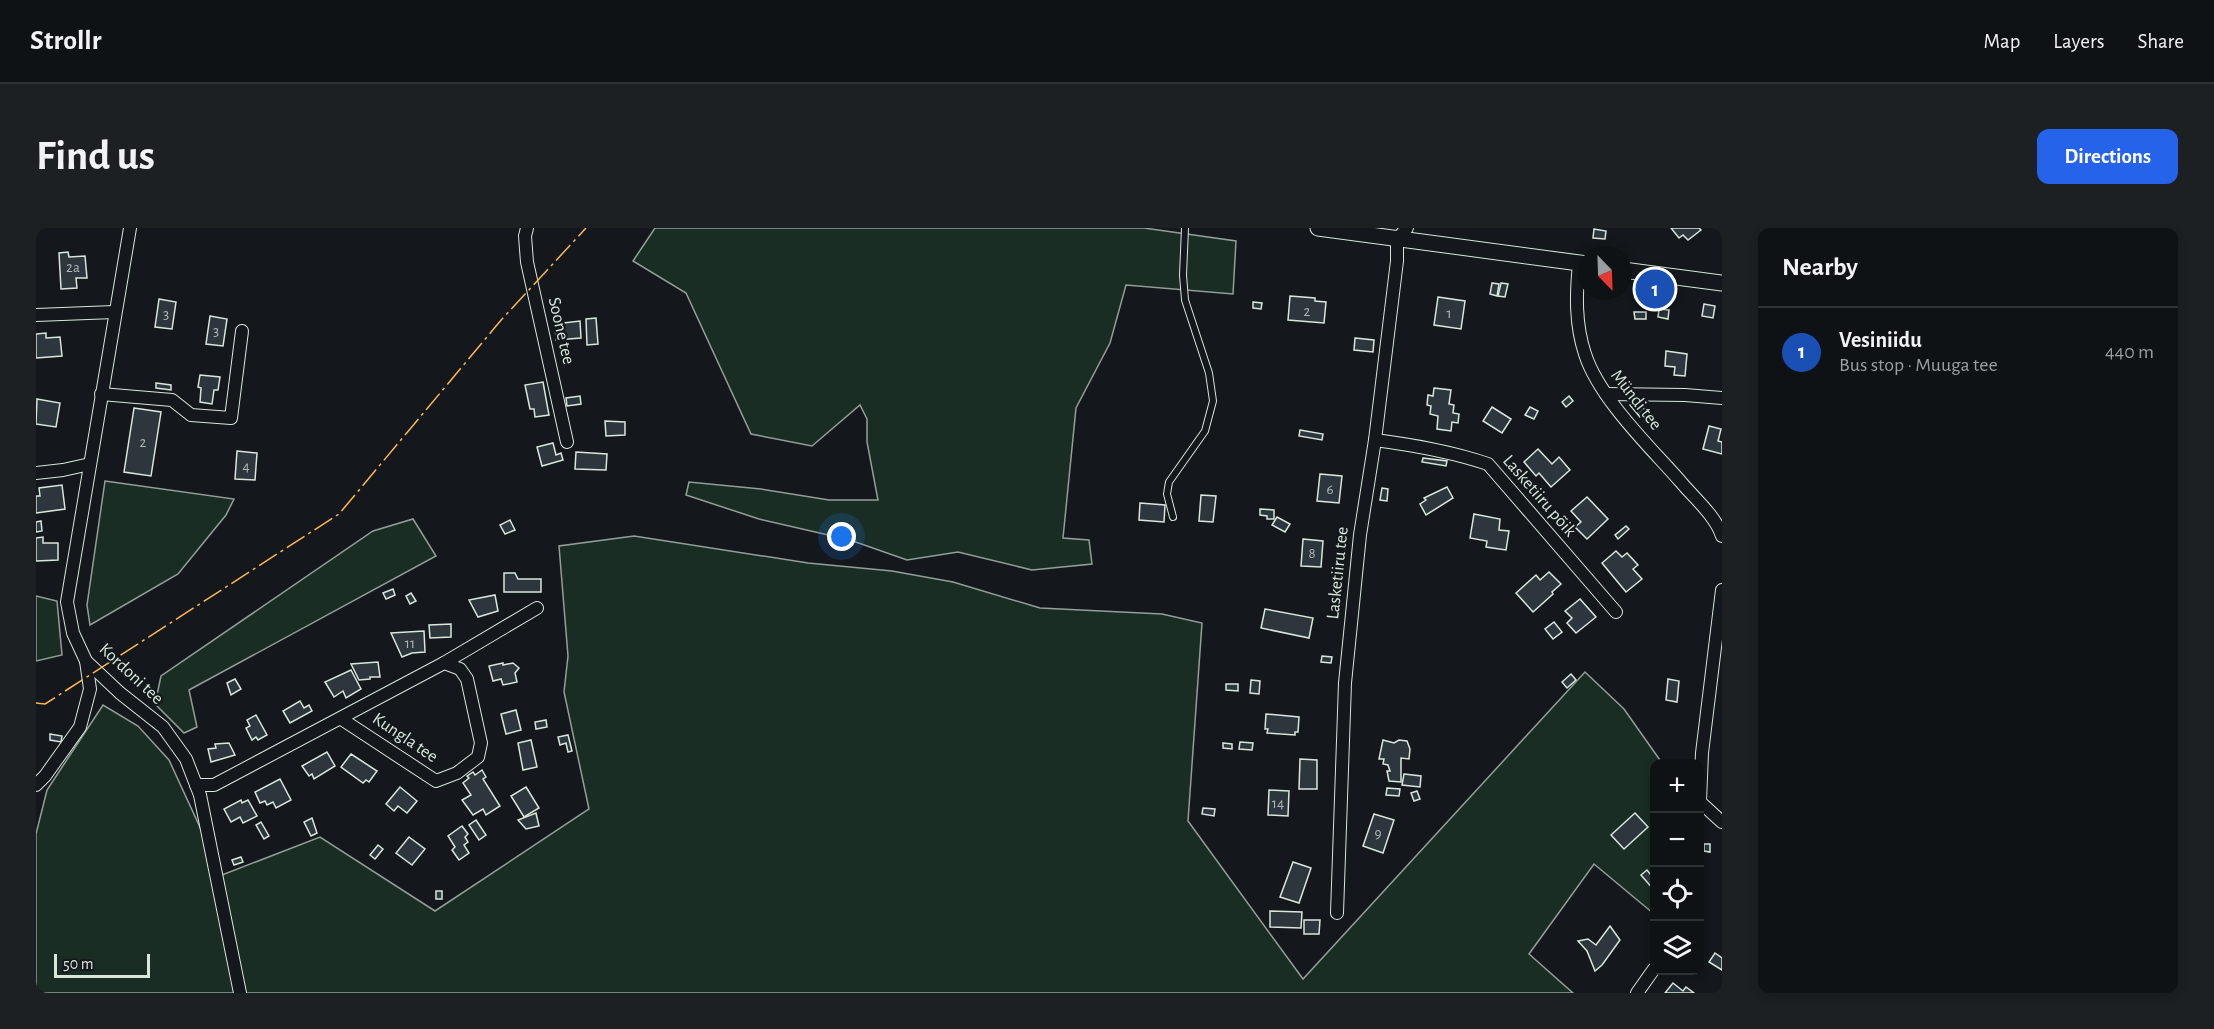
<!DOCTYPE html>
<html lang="en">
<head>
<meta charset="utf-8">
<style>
  body { margin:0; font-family:"Alegreya Sans",sans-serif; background:#1d2022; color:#f1f3f6 }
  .controls { position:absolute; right:18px; bottom:18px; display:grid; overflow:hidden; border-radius:12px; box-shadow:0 3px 9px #0003 }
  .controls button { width:54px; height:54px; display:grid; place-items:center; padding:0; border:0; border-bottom:2px solid #2f3234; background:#0f1215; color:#f1f3f6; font:30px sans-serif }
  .compass { position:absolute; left:1542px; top:18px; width:54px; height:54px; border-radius:50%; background:#0f1215; box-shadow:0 3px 9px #0003; rotate:157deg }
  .scale { position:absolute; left:18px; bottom:15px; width:96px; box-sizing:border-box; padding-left:6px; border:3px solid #d8e6dc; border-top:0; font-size:16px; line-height:21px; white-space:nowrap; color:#d8e6dc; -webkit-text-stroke:4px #14181c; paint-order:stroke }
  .you { position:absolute; left:806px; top:309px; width:21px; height:21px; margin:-15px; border:4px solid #fff; border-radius:50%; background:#1a73e8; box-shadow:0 0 0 9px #1a73e833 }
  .badge { display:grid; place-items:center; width:39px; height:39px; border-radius:50%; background:#2563eb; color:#fff; font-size:20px; font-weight:700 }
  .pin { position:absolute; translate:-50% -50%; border:3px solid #fff; box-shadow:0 2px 6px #0006 }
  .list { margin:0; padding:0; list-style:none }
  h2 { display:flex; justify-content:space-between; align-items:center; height:78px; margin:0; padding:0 24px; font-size:26px }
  h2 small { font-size:20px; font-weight:400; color:#9b9ea0 }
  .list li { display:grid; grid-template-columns:39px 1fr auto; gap:18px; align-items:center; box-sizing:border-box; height:90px; padding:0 24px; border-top:2px solid #2f3234 }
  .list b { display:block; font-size:22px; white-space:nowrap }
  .list p { margin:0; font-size:20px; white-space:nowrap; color:#9b9ea0 }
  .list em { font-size:20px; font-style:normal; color:#9b9ea0 }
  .icon { flex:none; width:33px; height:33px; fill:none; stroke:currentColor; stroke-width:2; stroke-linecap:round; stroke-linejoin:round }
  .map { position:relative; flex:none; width:1686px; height:765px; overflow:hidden; border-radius:12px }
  header { display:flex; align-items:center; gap:36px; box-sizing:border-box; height:84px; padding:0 30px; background:#0f1215; border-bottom:2px solid #2f3234 }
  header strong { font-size:28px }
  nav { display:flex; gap:33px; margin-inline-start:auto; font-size:21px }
  .intro { display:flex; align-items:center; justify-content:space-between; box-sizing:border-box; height:144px; padding:0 36px }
  h1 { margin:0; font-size:42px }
  .button { padding:15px 27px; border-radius:12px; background:#2563eb; color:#fff; font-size:21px; font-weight:700 }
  main { display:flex; gap:36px; padding:0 36px }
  aside { flex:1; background:#0f1215; border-radius:12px; box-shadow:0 3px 9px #0003 }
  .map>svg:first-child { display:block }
  .green { fill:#1a2d24; stroke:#939e99; stroke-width:1.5 }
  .building { fill:#2c363c; stroke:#d8e6dc; stroke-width:1.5 }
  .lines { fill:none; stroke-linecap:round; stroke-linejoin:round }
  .service-casing { stroke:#d8e6dc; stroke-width:8 }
  .minor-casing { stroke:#d8e6dc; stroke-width:14 }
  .tertiary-casing { stroke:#d8e6dc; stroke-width:17 }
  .service { stroke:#14181c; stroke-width:6 }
  .minor { stroke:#14181c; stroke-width:12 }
  .tertiary { stroke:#14181c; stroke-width:15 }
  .power { stroke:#ffb74d; stroke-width:1.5; stroke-dasharray:21 4.5 3 4.5; stroke-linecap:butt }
  .labels { text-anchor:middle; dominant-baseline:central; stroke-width:4.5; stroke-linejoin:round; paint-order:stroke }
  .number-label { font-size:15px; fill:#adbab4 }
  .street-label { font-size:18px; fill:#d8e6dc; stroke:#14181c }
</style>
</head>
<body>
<header>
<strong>Strollr</strong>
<nav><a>Map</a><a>Layers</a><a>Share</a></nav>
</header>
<div class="intro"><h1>Find us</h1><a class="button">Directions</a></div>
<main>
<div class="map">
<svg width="1686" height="765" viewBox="0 0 1686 765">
  <rect width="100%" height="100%" fill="#14181c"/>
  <g class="green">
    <path d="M619 0H1108L1200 13 1197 66 1090 57 1074 115 1040 180 1027 310 1053 312 1056 336 996 342 922 324 871 332 814 312 723 291 650 267 653 254 725 261 793 272H842L831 214V191L824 177 776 218 715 206 650 65 597 33Z"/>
    <path d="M69 253 198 271 190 287 142 346 54 397 51 377Z"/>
    <path d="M377 291 400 328 153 462 161 499 148 505 119 476 125 448 337 303Z"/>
    <path d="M598 308 772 335 856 343 917 354 1004 380 1126 386 1166 395 1152 593 1267 751 1549 444 1588 481 1626 535 1618 536V686L1558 636 1493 726 1537 765H0V606L11 562 67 477 102 498 133 532 186 647 284 609 399 683 553 581 528 464 532 428 523 318Z"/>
    <path d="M0 368 21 373 26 427 0 433Z"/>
  </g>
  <g class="building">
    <path d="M1635 0H1663L1665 2 1652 12 1647 7 1643 10Z"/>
    <path d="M1558 1 1570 3 1569 11 1557 10Z"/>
    <path d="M32 24 33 29 49 28 51 50H40L41 60 25 61 23 25Z"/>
    <path d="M1456 55 1463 56 1461 68 1454 66Z"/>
    <path d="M1465 55 1472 56 1469 69 1462 68Z"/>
    <path d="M1254 68 1279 70V73L1290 74 1288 95 1252 92Z"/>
    <path d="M1402 69 1429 73 1425 101 1398 97Z"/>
    <path d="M123 71 140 74 136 101 119 99Z"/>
    <path d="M1217 74 1226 75 1225 81 1217 80Z"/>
    <path d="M1668 76 1679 78 1677 90 1666 88Z"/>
    <path d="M1623 81 1633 82 1632 91 1622 89Z"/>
    <path d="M1598 84H1610V91H1599Z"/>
    <path d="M174 88 191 91 187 118 170 116Z"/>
    <path d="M560 90 562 116 551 117 550 91Z"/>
    <path d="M544 93 545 110 520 112 519 96Z"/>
    <path d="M10 105V110L24 109 26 128 0 130V106Z"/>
    <path d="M1319 110 1338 112 1337 124 1318 122Z"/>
    <path d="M1630 123 1651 126 1649 148 1638 147 1639 139 1629 138Z"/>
    <path d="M164 147 184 149 182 162H178L176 176 164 174 165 160 162 159Z"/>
    <path d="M507 154 513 187 499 189 498 181H494L489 157Z"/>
    <path d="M120 155 135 157V162L120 160Z"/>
    <path d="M1398 160 1415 162 1413 176 1418 177 1417 185 1423 186 1422 195 1416 194 1415 203 1401 201 1402 188 1394 186 1395 178 1391 177 1392 167 1397 168Z"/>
    <path d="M544 168 545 176 531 178 530 170Z"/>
    <path d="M1533 168 1537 173 1530 179 1526 174Z"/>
    <path d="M1 171 24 175 20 199 0 196Z"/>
    <path d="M1600 171 1611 184 1604 189 1594 177Z"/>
    <path d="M1456 179 1475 191 1466 205 1447 193Z"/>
    <path d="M1494 179 1502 183 1498 191 1489 187Z"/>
    <path d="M98 180 125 184 115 248 88 244Z"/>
    <path d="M569 193 589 194V207L570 208Z"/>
    <path d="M1673 198 1685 201 1682 213 1686 214V226L1667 221Z"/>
    <path d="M1264 202 1287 206 1286 212 1263 208Z"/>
    <path d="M517 215 520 227 525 225 527 232 506 238 501 219Z"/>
    <path d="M1502 221 1516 236 1523 229 1534 242 1515 259 1503 245 1500 248 1488 234Z"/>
    <path d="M201 223 221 225 219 252 199 251Z"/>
    <path d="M540 224 571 226 570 242 539 241Z"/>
    <path d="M1387 230 1411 233 1410 238 1386 234Z"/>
    <path d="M1284 246 1306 248 1303 275 1281 273Z"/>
    <path d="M26 257 29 281 0 285V268H4L3 260Z"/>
    <path d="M1411 259 1417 270 1390 287 1384 276 1390 272 1388 270Z"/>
    <path d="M1346 260 1352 261 1351 273 1344 272Z"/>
    <path d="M1165 267 1180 268 1177 294 1163 293Z"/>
    <path d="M1551 269 1572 291 1551 311 1539 299 1545 294 1535 283Z"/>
    <path d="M1104 275 1129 277 1128 294 1103 292Z"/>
    <path d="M1224 281 1238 282V291H1231V288L1224 287Z"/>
    <path d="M1438 286 1464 291 1463 302 1473 303 1470 322 1450 319 1451 313 1434 310Z"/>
    <path d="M1241 289 1254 296 1249 304 1236 297Z"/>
    <path d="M474 292 479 302 469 306 464 297Z"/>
    <path d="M5 293 6 303 0 304V294Z"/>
    <path d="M1590 298 1593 301 1582 311 1579 307Z"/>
    <path d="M7 309V315H22V332L0 333V310Z"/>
    <path d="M1267 311 1287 313 1285 339 1265 338Z"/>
    <path d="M1580 323 1586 329 1591 325 1602 337 1597 341 1606 351 1590 364 1566 335Z"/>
    <path d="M1513 344 1525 356 1516 364 1517 366 1497 384 1480 365 1500 347 1504 352Z"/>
    <path d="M468 345H479L482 351H505V364H468Z"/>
    <path d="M357 361 359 367 350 371 347 365Z"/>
    <path d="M375 365 380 373 374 376 370 368Z"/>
    <path d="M459 367 462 383 442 389 433 372Z"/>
    <path d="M1544 371 1560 389 1540 405 1531 395 1536 390 1529 383Z"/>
    <path d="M1229 381 1277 390 1273 410 1225 400Z"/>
    <path d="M1518 394 1526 404 1517 411 1509 401Z"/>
    <path d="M415 396V409L394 410 393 397Z"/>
    <path d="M388 403 389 424 376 425 366 429 355 405Z"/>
    <path d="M1286 428 1296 429 1295 435 1285 434Z"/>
    <path d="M342 434 344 449H334V451L323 452 315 436Z"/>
    <path d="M467 435V437L477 435 483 440 479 445 481 454 467 457 465 451 457 453 453 438Z"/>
    <path d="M315 442 325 461 310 470 307 463 298 469 289 454Z"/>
    <path d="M1535 446 1540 452 1531 460 1526 454Z"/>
    <path d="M199 451 205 461 195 467 191 455Z"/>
    <path d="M1632 451 1643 453 1641 474 1630 472Z"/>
    <path d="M1215 452 1224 453 1223 466 1214 465Z"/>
    <path d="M1190 456H1202V463L1190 462Z"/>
    <path d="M264 473 268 480 273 477 276 483 254 495 247 483Z"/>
    <path d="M480 482 485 502 470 506 465 486Z"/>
    <path d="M1230 486 1263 489 1262 504H1259V507L1231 505 1232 501H1229Z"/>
    <path d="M220 487 231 507 222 512 220 509 216 512 210 500 214 498 211 492Z"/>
    <path d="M510 492 511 499 500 501 499 494Z"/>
    <path d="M14 506 26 508 25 514 14 512Z"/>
    <path d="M532 507 536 523 532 524 530 515 524 517 522 509Z"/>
    <path d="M495 512 501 539 487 542 482 515Z"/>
    <path d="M1347 512 1358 515 1363 512 1371 513 1374 521 1373 531 1365 530V554L1353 553 1351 543H1354L1352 537 1347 536 1348 531H1343Z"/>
    <path d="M1204 514 1217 515 1216 522 1203 521Z"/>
    <path d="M193 515 199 527 175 534 172 521 180 520 179 516Z"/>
    <path d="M1187 515 1196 516V521L1187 520Z"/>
    <path d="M291 524 299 538 278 551 276 546 273 548 266 538Z"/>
    <path d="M315 526 341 543 333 554 330 552 327 555 305 539Z"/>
    <path d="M1264 531 1281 532V561H1263Z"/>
    <path d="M446 542 450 549 447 551 464 578 450 587 447 581 437 587 426 572 435 567 427 555 433 550 431 548 437 544 439 547Z"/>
    <path d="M1368 546 1385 548 1384 559 1366 557Z"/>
    <path d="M244 551 255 572 240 580 237 574 231 577 229 573 224 575 219 564Z"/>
    <path d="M364 559 381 573 371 585 362 578 358 583 350 576Z"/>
    <path d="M490 559 503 580 488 589 475 568Z"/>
    <path d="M1351 560 1364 561 1363 568 1350 567Z"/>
    <path d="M1233 562 1253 563 1252 588 1232 587Z"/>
    <path d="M1381 563 1384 571 1378 573 1375 565Z"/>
    <path d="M205 572 206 575 212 572 221 588 207 595 204 589 195 594 188 581Z"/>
    <path d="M1167 580 1179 581 1178 588 1166 586Z"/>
    <path d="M500 585 503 598 490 601 482 592Z"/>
    <path d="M1599 585 1612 599 1588 621 1575 607Z"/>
    <path d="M1338 586 1358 592 1347 625 1327 618Z"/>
    <path d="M276 590 281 605 275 608 268 594Z"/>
    <path d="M440 592 450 607 443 612 433 597Z"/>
    <path d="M225 594 233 608 228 611 220 597Z"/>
    <path d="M426 598 432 606 429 609 432 614 428 617 433 625 423 632 416 622 419 619 412 608Z"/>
    <path d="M373 609 389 621 376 637 360 625Z"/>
    <path d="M1668 616H1674V624L1668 623Z"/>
    <path d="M342 617 347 621 339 631 334 627Z"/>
    <path d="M205 629 207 634 198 637 196 632Z"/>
    <path d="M1257 634 1275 640 1263 675 1244 669Z"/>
    <path d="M1611 642 1618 651V662L1605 647Z"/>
    <rect x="400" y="663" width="6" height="8"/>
    <path d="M1234 683 1266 684 1265 700 1234 699Z"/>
    <path d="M1268 692H1284L1283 706H1268Z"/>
    <path d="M1574 698 1584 712 1566 737 1559 743 1551 723 1542 713 1552 711 1560 717Z"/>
    <path d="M1679 725 1686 730V742L1673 734Z"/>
    <path d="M1637 755 1647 763 1650 759 1658 765H1629Z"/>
  </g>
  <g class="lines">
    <g class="service-casing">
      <path id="service" d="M1137 289 1131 266 1133 254 1169 203 1177 173 1173 145 1149 72 1147 47 1149 0"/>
    </g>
    <g class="minor-casing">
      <g id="minor">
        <path d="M94 0 31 374 37 405 50 433 84 465 127 499 150 531 164 567 204 765"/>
        <path d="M491 0 489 8 491 34 531 214"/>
        <path d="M1543 35C1540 66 1539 96 1549 126 1563 170 1614 219 1644 253 1658 270 1679 287 1686 308"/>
        <path d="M0 87 78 84"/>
        <path d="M65 166 136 172 155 187 195 190 206 103"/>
        <path d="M1570 166 1649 167 1686 170"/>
        <path d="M1339 212C1377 217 1414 223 1452 236L1580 384"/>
        <path d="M0 245 27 242 54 236"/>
        <path d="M408 435 501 380"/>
        <path d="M0 557 9 548 44 499 54 461 50 433"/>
        <path d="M160 557H178L408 435 424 441 431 451 445 515 442 529 421 545 400 553 304 490"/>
        <path d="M1664 574 1666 525 1686 362"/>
        <path d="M1664 574 1686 594"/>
        <path d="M1301 685 1309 455 1324 307 1339 212 1361 33V11L1371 0"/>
        <path d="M1601 765 1618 741"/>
      </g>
    </g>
    <g class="tertiary-casing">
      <g id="tertiary">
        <path d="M1282 0 1551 36"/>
        <path d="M1587 42 1686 55"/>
      </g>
    </g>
    <use href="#service" class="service"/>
    <use href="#minor" class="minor"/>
    <use href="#tertiary" class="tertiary"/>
    <path class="power" d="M0 475 9 476 303 286 466 91 550 0"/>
  </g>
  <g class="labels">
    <g class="number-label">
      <text x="37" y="39">2a</text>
      <text x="1271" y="83">2</text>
      <text x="1413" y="85">1</text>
      <text x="130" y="86">3</text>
      <text x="180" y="103">3</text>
      <text x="107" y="214">2</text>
      <text x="210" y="238">4</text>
      <text x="1294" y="261">6</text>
      <text x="1276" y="325">8</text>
      <text x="374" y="415">11</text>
      <text x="1242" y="575">14</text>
      <text x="1342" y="605">9</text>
    </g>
    <g class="street-label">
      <text transform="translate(525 103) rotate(77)">Soone tee</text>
      <text transform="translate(1600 172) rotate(52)">Mündi tee</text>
      <text transform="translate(1503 268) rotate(49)">Lasketiiru põik</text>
      <text transform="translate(1302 345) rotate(-84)">Lasketiiru tee</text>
      <text transform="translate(95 446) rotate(43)">Kordoni tee</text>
      <text transform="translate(369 510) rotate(34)">Kungla tee</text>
    </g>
  </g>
</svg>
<div class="controls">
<button>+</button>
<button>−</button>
<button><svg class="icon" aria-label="locate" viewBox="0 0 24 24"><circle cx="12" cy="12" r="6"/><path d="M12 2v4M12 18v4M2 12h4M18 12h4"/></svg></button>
<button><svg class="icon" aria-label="layers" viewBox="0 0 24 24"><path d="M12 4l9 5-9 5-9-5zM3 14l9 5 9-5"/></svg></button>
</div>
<svg class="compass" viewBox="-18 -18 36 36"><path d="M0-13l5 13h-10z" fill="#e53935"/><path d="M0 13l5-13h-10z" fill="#9b9ea0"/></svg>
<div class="scale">50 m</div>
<div class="you"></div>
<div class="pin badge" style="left:1619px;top:61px;background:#1a4fb4">1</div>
</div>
<aside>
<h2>Nearby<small></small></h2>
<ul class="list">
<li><span class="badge" style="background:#1a4fb4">1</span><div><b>Vesiniidu</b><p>Bus stop · Muuga tee</p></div><em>440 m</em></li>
</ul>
</aside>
</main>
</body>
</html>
